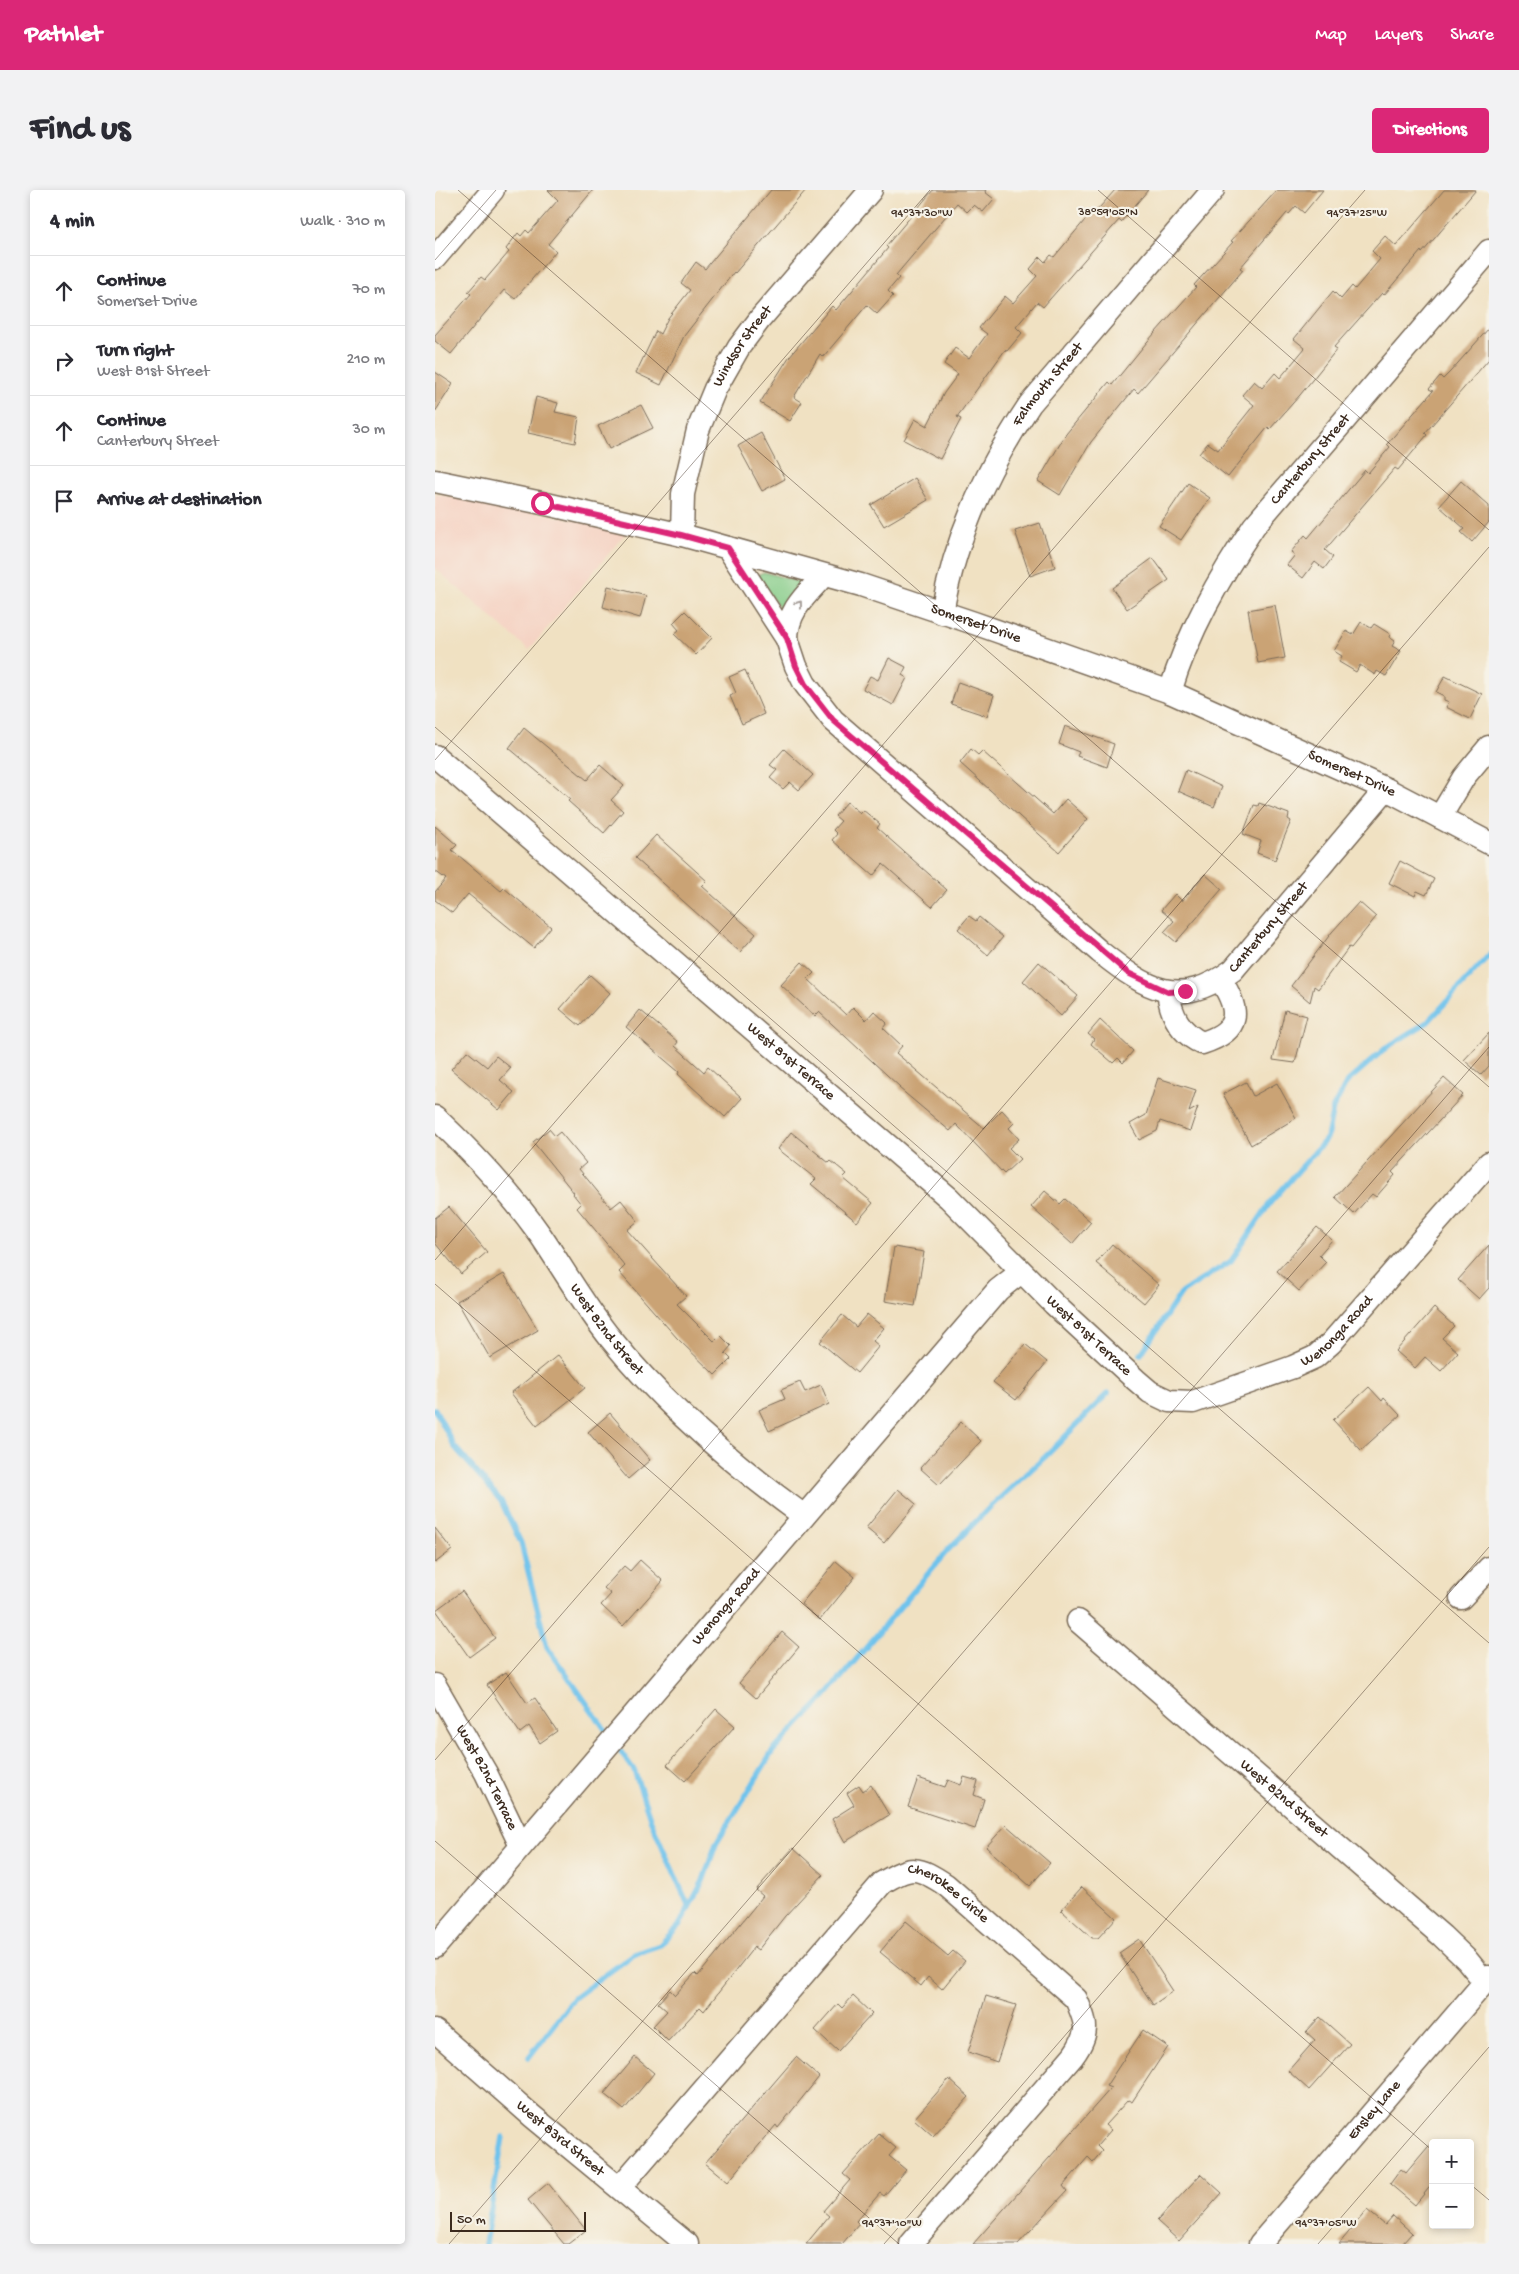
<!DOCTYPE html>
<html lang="en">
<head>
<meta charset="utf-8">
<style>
  body { margin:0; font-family:"Gochi Hand",sans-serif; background:#f2f2f3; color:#2b2b33 }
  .controls { position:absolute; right:15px; bottom:15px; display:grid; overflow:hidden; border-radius:5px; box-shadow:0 2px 8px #0003 }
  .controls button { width:45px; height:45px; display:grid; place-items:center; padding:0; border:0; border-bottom:1px solid #e1e1e2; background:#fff; color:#2b2b33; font:25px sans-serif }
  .scale { position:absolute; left:15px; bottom:12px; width:136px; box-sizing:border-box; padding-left:5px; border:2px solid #3b2a1e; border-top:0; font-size:14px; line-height:18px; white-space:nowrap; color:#3b2a1e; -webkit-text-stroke:4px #f7f3e8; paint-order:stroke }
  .stop { position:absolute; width:15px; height:15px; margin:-11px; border:4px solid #db2777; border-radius:50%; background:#fff }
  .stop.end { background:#db2777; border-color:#fff; box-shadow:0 1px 5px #0008 }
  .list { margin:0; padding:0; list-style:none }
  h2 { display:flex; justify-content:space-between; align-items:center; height:65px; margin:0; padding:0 20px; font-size:21px }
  h2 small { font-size:16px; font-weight:400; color:#7c7c81 }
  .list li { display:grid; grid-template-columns:32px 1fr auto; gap:15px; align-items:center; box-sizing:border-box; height:70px; padding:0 20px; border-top:1px solid #e1e1e2 }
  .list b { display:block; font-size:19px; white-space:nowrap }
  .list p { margin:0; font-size:16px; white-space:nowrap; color:#7c7c81 }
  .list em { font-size:16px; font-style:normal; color:#7c7c81 }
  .icon { flex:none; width:28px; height:28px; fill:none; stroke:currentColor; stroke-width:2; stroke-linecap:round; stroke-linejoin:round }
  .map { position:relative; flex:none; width:1054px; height:2054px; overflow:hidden; border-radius:5px }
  header { display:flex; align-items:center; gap:30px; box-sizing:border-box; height:70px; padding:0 25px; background:#db2777; color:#fff }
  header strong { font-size:24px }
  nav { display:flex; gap:28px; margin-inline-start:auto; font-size:18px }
  .intro { display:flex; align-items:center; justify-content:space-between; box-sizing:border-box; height:120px; padding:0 30px }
  h1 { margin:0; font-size:35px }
  .button { padding:12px 22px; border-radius:5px; background:#db2777; color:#fff; font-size:18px; font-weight:700 }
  main { display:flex; gap:30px; padding:0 30px }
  aside { flex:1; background:#fff; border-radius:5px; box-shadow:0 2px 8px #0003 }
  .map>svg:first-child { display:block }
  .built { fill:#f5d2c2 }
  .green { fill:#84cc88; stroke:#607b53 }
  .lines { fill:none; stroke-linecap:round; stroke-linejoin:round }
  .stream { stroke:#70c3ec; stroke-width:5.5 }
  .building { fill:#caa375 }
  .minor-casing { stroke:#7a6a57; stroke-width:25 }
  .minor { stroke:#fff; stroke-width:22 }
  .oneway { stroke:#a79f9a }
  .route { stroke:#db2777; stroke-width:6 }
  .ticks { fill:none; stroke:#3b2a1e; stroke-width:1; stroke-opacity:0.45 }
  .labels { text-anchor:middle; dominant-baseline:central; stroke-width:4.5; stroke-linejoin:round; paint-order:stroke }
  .street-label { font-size:15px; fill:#3b2a1e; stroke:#f7f3e8 }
  .ticks-label { font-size:12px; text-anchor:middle; fill:#3b2a1e; stroke:#f7f3e8; stroke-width:4.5; stroke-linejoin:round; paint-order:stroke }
</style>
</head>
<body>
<header>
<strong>Pathlet</strong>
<nav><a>Map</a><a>Layers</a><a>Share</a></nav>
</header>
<div class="intro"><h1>Find us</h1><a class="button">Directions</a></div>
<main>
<aside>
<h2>4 min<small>Walk · 310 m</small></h2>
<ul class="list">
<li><svg class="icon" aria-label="ahead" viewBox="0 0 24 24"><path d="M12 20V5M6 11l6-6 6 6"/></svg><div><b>Continue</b><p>Somerset Drive</p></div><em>70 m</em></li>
<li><svg class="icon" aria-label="right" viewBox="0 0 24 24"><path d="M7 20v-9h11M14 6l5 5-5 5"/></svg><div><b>Turn right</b><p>West 81st Street</p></div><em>210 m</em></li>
<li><svg class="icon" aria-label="ahead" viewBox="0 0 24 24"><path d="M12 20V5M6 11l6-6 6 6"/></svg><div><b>Continue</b><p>Canterbury Street</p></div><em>30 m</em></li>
<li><svg class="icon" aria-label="arrive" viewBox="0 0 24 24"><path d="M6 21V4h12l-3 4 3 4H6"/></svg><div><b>Arrive at destination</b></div></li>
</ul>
</aside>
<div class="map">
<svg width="1054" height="2054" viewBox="0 0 1054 2054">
  <rect width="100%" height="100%" fill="#f7f3e8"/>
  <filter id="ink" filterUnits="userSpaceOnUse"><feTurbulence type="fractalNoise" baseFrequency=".02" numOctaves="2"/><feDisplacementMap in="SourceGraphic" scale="10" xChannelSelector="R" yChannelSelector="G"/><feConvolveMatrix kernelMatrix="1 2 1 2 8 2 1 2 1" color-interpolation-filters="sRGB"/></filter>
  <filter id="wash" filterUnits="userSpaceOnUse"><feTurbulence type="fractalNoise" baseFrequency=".0096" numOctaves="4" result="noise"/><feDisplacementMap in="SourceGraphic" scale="20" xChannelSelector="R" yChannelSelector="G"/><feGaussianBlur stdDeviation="1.12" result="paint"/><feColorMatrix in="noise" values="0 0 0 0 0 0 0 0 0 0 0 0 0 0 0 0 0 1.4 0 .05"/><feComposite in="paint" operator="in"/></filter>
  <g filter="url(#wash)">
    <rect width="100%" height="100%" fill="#f0e1c2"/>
    <path class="built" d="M0 304 193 340 94 460 0 378Z"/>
    <path class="green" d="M329 382 364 392 365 395 348 420 345 419 322 387 324 384Z"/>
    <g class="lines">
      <g class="stream">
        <path d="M706 1164 746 1103 796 1071 835 1013 892 948 898 918 912 892 952 857 993 832 1054 765"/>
        <path d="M0 1219 19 1256 66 1311 86 1353 112 1457 174 1545"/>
        <path d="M254 1717 268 1691 281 1654 338 1561 388 1509 512 1361 554 1318 610 1267 673 1203"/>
        <path d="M94 1867 139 1808 199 1764 225 1755 245 1734 254 1717 216 1631 199 1580 181 1555"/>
        <path d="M50 2054 68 1947"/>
      </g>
    </g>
    <g id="blocks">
      <g class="building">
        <path d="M113 0H158L113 54 121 61 80 109 69 100 16 164 0 151V145L36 104 33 102 46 87 50 90 74 62 71 59 83 43 86 46 91 40 94 43 123 10Z"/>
        <path d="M336 0H371L300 83 299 82 249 146 226 195 201 183 221 141 225 144 233 128 255 100 246 93 261 72 270 79Z"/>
        <path d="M498 0H551L550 2 559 9 548 22 539 15 532 22 522 13 461 85 464 88 453 101 458 106 442 124 432 115 388 167 385 164 359 207 367 212 355 231 325 213 354 167 397 116 401 120 453 58 451 56Z"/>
        <path d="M680 0H713L686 32 684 30 608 117 602 112 581 137 587 143 572 161 570 160 522 227 526 229 505 269 469 250 480 229 492 236 509 203 523 184 509 174 520 158 534 168 552 144 544 138 570 106 578 113 602 86 595 79 605 67 610 72 616 65 619 67 655 24 657 26Z"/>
        <path d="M842 0H888L869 23 861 16 854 24 852 23 805 78 808 80 703 203 699 199 656 252 625 305 603 291 631 244 674 192 677 195 712 152 761 97 759 95 798 52 796 51Z"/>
        <path d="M1009 0H1041L987 63 986 61 949 105 947 103 899 157 902 159 865 205 835 239 833 237 793 287 764 264 773 253 783 260 819 215 807 205 819 191 827 198 840 183 845 188 870 158 859 149 898 101 906 109 917 96 920 99 945 69 937 61 950 46 961 56Z"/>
        <path d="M1054 138V169L990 243 992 245 963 280 960 278 890 360 898 367 889 379 880 372 868 388 852 375 860 365 856 362 870 345 873 348 930 280 933 283 955 257 952 254 998 201 994 199 1005 186 1008 189 1015 182Z"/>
        <path d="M0 182 18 194 0 222Z"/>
        <path d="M101 207 123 213 120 222 144 227 140 253 93 243Z"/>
        <path d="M206 215 218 238 174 259 163 236Z"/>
        <path d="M326 243 350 289 327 301 303 256Z"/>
        <path d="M480 288 493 310 449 336 436 315Z"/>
        <path d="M1026 291 1054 316V332L1037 352 1026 342 1030 339 1004 316Z"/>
        <path d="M753 293 775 308 746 350 724 336Z"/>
        <path d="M605 333 620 377 595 386 580 341Z"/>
        <path d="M718 368 734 390 692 419 677 398Z"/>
        <path d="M173 396 211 406 205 428 168 417Z"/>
        <path d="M840 415 850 468 823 473 813 420Z"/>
        <path d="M250 421 277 448 261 465 239 444 244 440 238 433Z"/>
        <path d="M926 432 936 438 939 434 955 444 954 447 960 451 957 456 966 461 951 486 942 481 940 485 925 475 921 482 904 472 907 466 899 461 911 441 918 445Z"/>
        <path d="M454 468 471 477 467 485 472 488 458 515 428 499 435 486 443 490Z"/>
        <path d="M310 480 329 524 307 534 295 506 301 503 294 487Z"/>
        <path d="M1010 486 1047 504 1035 529 1011 517 1014 512 1009 510V506L1001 502Z"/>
        <path d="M523 492 559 505 552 526 516 514Z"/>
        <path d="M630 536 679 554 672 577 642 566 644 562 624 554Z"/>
        <path d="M89 538 152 590 165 575 189 596 176 610 188 621 169 643 133 611 135 609 74 558Z"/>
        <path d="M349 559 378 585 364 600 355 592 348 599 335 588 342 580 335 575Z"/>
        <path d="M536 559 543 565 547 561 618 624 631 609 653 629 624 662 525 573Z"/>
        <path d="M751 580 787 597 779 617 743 601Z"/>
        <path d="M412 612 425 623 428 620 445 634 442 638 512 700 497 717 448 674 438 686 397 650 402 644 398 640 406 631 400 626Z"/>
        <path d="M824 613 854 624 853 629 856 631 840 670 822 663 826 651 808 644 819 615 823 616Z"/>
        <path d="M0 636 22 655 17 660 66 701 69 698 116 737 99 758 33 704 17 723 0 710V702L11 689 0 681Z"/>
        <path d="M221 645 272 691 267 696 321 744 305 762 200 668Z"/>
        <path d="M965 671 999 689 991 705 982 701 980 706 954 693Z"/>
        <path d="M770 684 787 699 741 752 729 742 739 731 726 720 740 704 747 711Z"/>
        <path d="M924 712 941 727 916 758 914 757 883 799 879 796 875 812 856 796 897 742Z"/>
        <path d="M534 726 541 731 544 727 568 747 553 765 523 739Z"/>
        <path d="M367 772 379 783 373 789 411 825 418 817 431 830 439 821 452 833 448 838 467 856 461 863 549 938 567 920 579 933 574 938 584 949 574 958 585 969 569 984 521 934 515 941 464 898 465 897 384 822 380 826 346 795Z"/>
        <path d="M604 772 643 806 626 826 588 791Z"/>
        <path d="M155 785 175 803 145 836 125 819Z"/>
        <path d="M205 820 243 852 240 856 269 882 273 877 307 908 290 927 243 884 244 882 191 837Z"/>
        <path d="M850 820 872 826 860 873 838 870Z"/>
        <path d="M665 830 698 861 688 873 683 868 678 873 656 854 659 849 653 844Z"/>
        <path d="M1054 843V876L1046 885 1029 870Z"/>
        <path d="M32 861 52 877 61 866 76 878 65 890 79 902 64 920 16 879Z"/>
        <path d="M723 888 761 900 754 922 763 917 755 941 725 931 722 941 704 950 695 934 711 925Z"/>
        <path d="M1009 888 1028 905 957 982 960 985 941 1007 937 1004 919 1024 900 1007Z"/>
        <path d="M811 892 818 906 842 893 861 928 816 955 788 904Z"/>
        <path d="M114 939 120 946 125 942 151 973 144 979 176 1018 186 1010 203 1031 192 1040 251 1106 242 1114 279 1151 285 1145 296 1156 290 1163 296 1169 280 1185 242 1148 184 1082 190 1076 142 1018 146 1014 138 1004 139 1003 98 952Z"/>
        <path d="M356 942 394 973 396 971 412 984 408 988 438 1013 422 1032 376 994 381 989 343 959Z"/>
        <path d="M610 1001 625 1014 630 1009 656 1032 637 1054 596 1017Z"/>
        <path d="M14 1017 52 1062 26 1084 0 1053V1028Z"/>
        <path d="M882 1037 897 1050 884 1065 891 1072 864 1101 842 1081Z"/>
        <path d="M677 1054 724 1095 709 1113 661 1073Z"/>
        <path d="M1054 1055V1098L1044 1109 1023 1090Z"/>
        <path d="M459 1057 489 1062 480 1116 450 1111Z"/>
        <path d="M69 1084 103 1140 55 1168 22 1111Z"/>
        <path d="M999 1118 1019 1136 1007 1148 1023 1162 1006 1181 990 1167 980 1178 961 1161Z"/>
        <path d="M432 1124 449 1138 438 1151 444 1156 422 1183 385 1152 407 1125 421 1137Z"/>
        <path d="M590 1154 612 1172 581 1210 558 1192Z"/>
        <path d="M123 1165 150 1198 102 1236 76 1203Z"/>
        <path d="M365 1192 370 1202 386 1195 394 1214 334 1241 324 1220 350 1209 346 1200Z"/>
        <path d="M934 1197 947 1211 949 1208 965 1225 926 1260 898 1230Z"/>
        <path d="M175 1223 215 1270 193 1289 153 1242Z"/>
        <path d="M526 1232 546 1251 504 1295 485 1278Z"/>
        <path d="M463 1299 481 1314 449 1353 431 1338Z"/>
        <path d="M0 1338 17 1360 0 1373Z"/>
        <path d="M205 1370 228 1391 188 1436 166 1415 176 1404 169 1398 189 1376 195 1381Z"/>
        <path d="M401 1371 420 1387 385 1430 366 1414Z"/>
        <path d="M27 1401 60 1448 34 1467 1 1420Z"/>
        <path d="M347 1442 364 1457 321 1508 304 1493Z"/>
        <path d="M71 1482 92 1513 100 1508 122 1541 105 1553 94 1536 85 1543 52 1495Z"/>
        <path d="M281 1519 300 1536 250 1591 232 1575Z"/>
        <path d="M529 1587 543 1591 539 1605 549 1609 540 1639 473 1617 483 1588 510 1597 513 1590 526 1595Z"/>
        <path d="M424 1595 428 1601 436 1595 454 1625 410 1652 397 1629 419 1615 412 1603Z"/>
        <path d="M571 1635 615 1673 595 1696 551 1657Z"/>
        <path d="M358 1658 388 1685 350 1726 323 1760 319 1757 269 1821 265 1817 233 1851 218 1836 232 1821 223 1813 235 1800 240 1805 260 1783 263 1786 328 1706 321 1700Z"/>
        <path d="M647 1697 681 1728 663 1748H657L626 1720Z"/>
        <path d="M471 1731 513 1766 518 1761 530 1771 507 1799 493 1787 486 1796 445 1762Z"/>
        <path d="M704 1749 738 1801 718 1815 684 1763Z"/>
        <path d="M418 1806 437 1824 403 1861 380 1840 403 1814 407 1818Z"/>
        <path d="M551 1806 581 1815 562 1872 533 1862Z"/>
        <path d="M885 1827 915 1854 874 1900 853 1881 880 1850 871 1842Z"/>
        <path d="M708 1840 733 1857 697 1912 693 1910 670 1935 676 1940 662 1956 667 1961 658 1972 653 1967 628 1996 632 2001 583 2054H538L676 1898 671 1896Z"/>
        <path d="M200 1867 219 1883 189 1920 169 1904Z"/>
        <path d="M361 1867 384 1887 343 1938 341 1935 293 1992 270 1973Z"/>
        <path d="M514 1889 534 1907 498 1946 479 1929Z"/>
        <path d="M444 1944 461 1958 454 1966 471 1980 449 2006 445 2003 421 2031 424 2034 407 2054H371L394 2026 388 2021 415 1990 408 1984Z"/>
        <path d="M998 1951V1993L980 2015 955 1994 966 1979 971 1983Z"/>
        <path d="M766 1984 787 2003 744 2051 722 2031Z"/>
        <path d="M113 1993 151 2040 133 2054H129L93 2010Z"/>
        <path d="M932 2020 950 2035 958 2026 977 2043 967 2054H904Z"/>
      </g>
    </g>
  </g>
  <g filter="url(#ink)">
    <use href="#blocks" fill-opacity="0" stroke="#7a6a57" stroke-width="1"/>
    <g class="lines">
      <g class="minor-casing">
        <g id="minor">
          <path d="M0 68 58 0"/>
          <path id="s1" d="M0 291 107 313 247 345 426 395 539 433 735 502 951 599 1054 653"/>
          <path id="s2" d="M247 345 248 304 263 240 280 199 304 157 325 129 436 0"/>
          <path id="s3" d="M293 358 352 449 361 476 370 494 398 530 665 762C712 799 743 820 798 780L951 599"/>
          <path id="s4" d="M507 423C520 346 552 278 595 214L778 0"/>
          <path d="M352 449C352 421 371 405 388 386"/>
          <path id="s5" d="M735 502C753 442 784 388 819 336L1054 61"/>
          <path id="s6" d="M0 566 514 1008 619 1114 701 1190 715 1202 734 1211 758 1212 858 1177 880 1167 896 1153 1054 973"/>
          <path d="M1005 627 1029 587 1054 557"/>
          <path d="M733 802C736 825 745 843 767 853 806 841 806 821 785 789"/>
          <path id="s7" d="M0 927C39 964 75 1002 106 1046 129 1080 150 1117 176 1149 231 1217 299 1275 369 1326"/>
          <path d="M1026 1408 1054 1378"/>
          <path id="s8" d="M643 1431 1007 1746 1032 1770 1050 1792"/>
          <path id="s9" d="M0 1495 51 1583 86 1656"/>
          <path id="s10" d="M0 1757 563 1100 586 1082"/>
          <path id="s11" d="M0 1841 97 1926 252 2054"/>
          <path id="s12" d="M185 1997 447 1693C477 1675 482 1676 511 1695L641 1809C652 1834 655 1842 638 1866L476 2054"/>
          <path id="s13" d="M825 2054 1054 1787"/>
        </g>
      </g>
      <use href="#minor" class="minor"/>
    </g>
    <defs><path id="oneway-chevron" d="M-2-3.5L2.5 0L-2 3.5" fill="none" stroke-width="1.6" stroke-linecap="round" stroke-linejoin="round" transform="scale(1.25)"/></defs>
    <use class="oneway" href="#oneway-chevron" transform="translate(364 414) rotate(-53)"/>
  </g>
  <g class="lines" filter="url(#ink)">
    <path class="route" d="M107 313 246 345 293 358 352 448 361 476 370 494 398 530 693 783 733 802 750 801"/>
  </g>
  <path class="ticks" d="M23 0 1054 897M663 0 1054 340M0 70 61 0M0 537 1054 1453M0 570 495 0M0 1070 930 0M0 1094 998 1961M0 1570 1054 357M0 1651 464 2054M1035 1994 1054 2010M14 2054 1054 857M449 2054 1054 1357M883 2054 1054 1857"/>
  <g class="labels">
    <g class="street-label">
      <text stroke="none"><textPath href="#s2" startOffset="202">Windsor Street</textPath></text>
      <text stroke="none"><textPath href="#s4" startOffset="255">Falmouth Street</textPath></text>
      <text stroke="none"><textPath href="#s5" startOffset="274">Canterbury Street</textPath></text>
      <text stroke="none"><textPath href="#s1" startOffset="560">Somerset Drive</textPath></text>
      <text stroke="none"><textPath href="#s1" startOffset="965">Somerset Drive</textPath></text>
      <text stroke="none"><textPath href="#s3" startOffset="761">Canterbury Street</textPath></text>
      <text stroke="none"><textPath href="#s6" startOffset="469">West 81st Terrace</textPath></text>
      <text stroke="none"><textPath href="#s7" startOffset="274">West 82nd Street</textPath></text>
      <text stroke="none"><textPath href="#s6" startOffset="1166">Wenonga Road</textPath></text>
      <text stroke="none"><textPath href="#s6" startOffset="874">West 81st Terrace</textPath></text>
      <text stroke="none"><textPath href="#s10" startOffset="448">Wenonga Road</textPath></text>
      <text stroke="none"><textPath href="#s9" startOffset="106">West 82nd Terrace</textPath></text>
      <text stroke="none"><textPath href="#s8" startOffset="272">West 82nd Street</textPath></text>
      <text stroke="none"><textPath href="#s12" startOffset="478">Cherokee Circle</textPath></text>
      <text stroke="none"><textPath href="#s13" startOffset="176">Ensley Lane</textPath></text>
      <text stroke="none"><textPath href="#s11" startOffset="165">West 83rd Street</textPath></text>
    </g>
  </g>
  <g class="ticks-label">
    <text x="673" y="25">38°59'05"N</text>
    <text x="487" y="26">94°37'30"W</text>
    <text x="922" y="26">94°37'25"W</text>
    <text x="457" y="2036">94°37'10"W</text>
    <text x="891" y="2036">94°37'05"W</text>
  </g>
</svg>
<div class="controls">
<button>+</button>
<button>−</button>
</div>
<div class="scale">50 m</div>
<div class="stop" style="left:107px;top:313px"></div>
<div class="stop end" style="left:750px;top:801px"></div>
</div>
</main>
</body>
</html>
